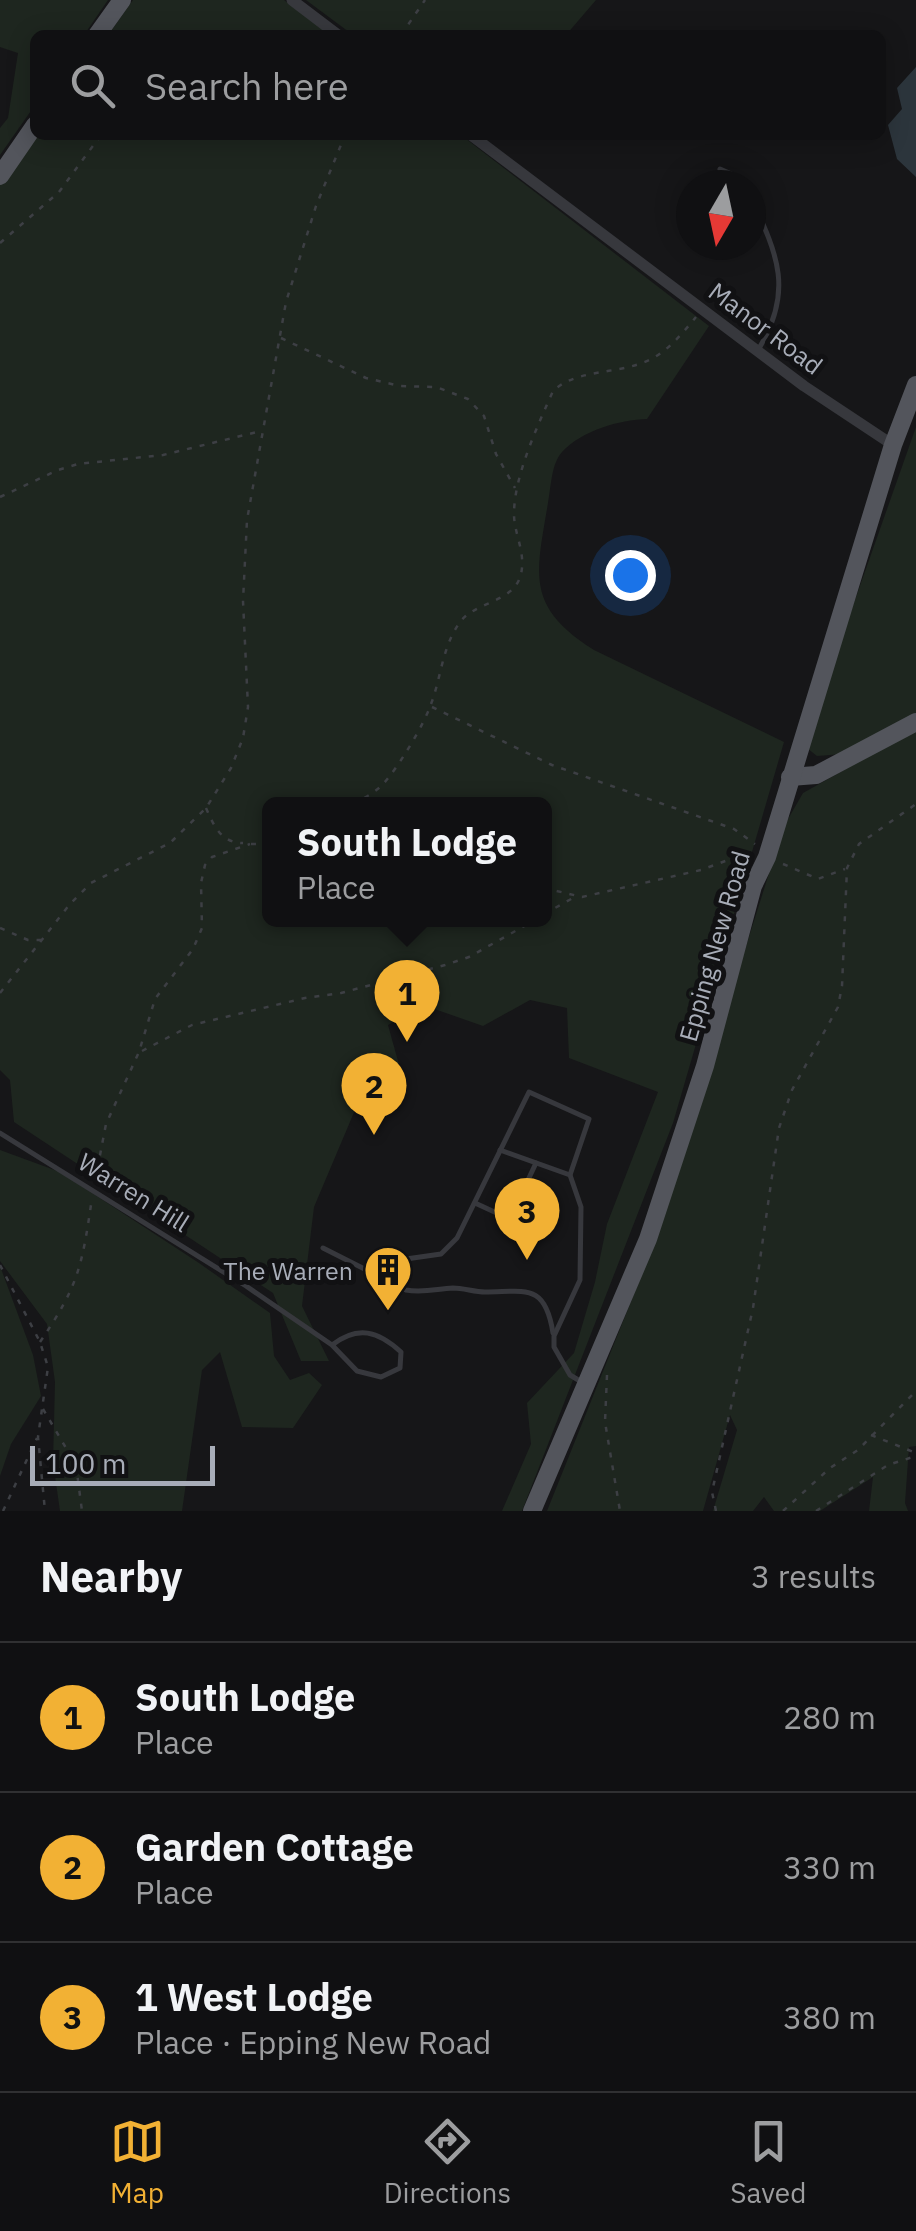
<!DOCTYPE html>
<html lang="en">
<head>
<meta charset="utf-8">
<style>
  body { margin:0; font-family:"IBM Plex Sans",sans-serif; background:#19191b; color:#f1f3f6 }
  .compass { position:absolute; left:676px; top:170px; width:90px; height:90px; border-radius:50%; background:#101012; box-shadow:0 5px 25px #0003; rotate:189deg }
  .scale { position:absolute; left:30px; bottom:25px; width:185px; box-sizing:border-box; padding-left:10px; border:5px solid #a8adb8; border-top:0; font-size:28px; line-height:35px; white-space:nowrap; color:#a8adb8; -webkit-text-stroke:8px #111113; paint-order:stroke }
  .you { position:absolute; left:630px; top:575px; width:35px; height:35px; margin:-25px; border:8px solid #fff; border-radius:50%; background:#1a73e8; box-shadow:0 0 0 15px #1a73e833 }
  .badge { display:grid; place-items:center; width:65px; height:65px; border-radius:50%; background:#f2b134; color:#111; font-size:32px; font-weight:700 }
  .pin { position:absolute; translate:-50% -82px; filter:drop-shadow(0 2px 5px #0008) }
  .pin::after { content:''; position:absolute; top:52px; width:35px; height:30px; background:inherit; clip-path:polygon(0 0,100% 0,50% 100%) }
  .popup { position:absolute; left:262px; top:797px; width:290px; height:130px; box-sizing:border-box; display:grid; place-content:center; border-radius:15px; background:#101012; filter:drop-shadow(0 2px 8px #0005); font-size:32px; white-space:nowrap; color:#9c9d9f }
  .popup b { font-size:38px; color:#f1f3f6 }
  .popup::after { content:''; position:absolute; left:50%; top:100%; margin-left:-20px; border:20px solid transparent; border-top-color:#101012 }
  .list { margin:0; padding:0; list-style:none }
  h2 { display:flex; justify-content:space-between; align-items:center; height:130px; margin:0; padding:0 40px; font-size:42px }
  h2 small { font-size:32px; font-weight:400; color:#9c9d9f }
  .list li { display:grid; grid-template-columns:65px 1fr auto; gap:30px; align-items:center; box-sizing:border-box; height:150px; padding:0 40px; border-top:2px solid #303032 }
  .list b { display:block; font-size:38px; white-space:nowrap }
  .list p { margin:0; font-size:32px; white-space:nowrap; color:#9c9d9f }
  .list em { font-size:32px; font-style:normal; color:#9c9d9f }
  .icon { flex:none; width:55px; height:55px; fill:none; stroke:currentColor; stroke-width:2; stroke-linecap:round; stroke-linejoin:round }
  .map { position:relative; flex:none; width:916px; height:1511px; overflow:hidden }
  .search { position:absolute; background:#101012; box-shadow:0 5px 25px #0003; left:30px; right:30px; top:30px; height:110px; display:flex; align-items:center; gap:25px; box-sizing:border-box; padding:0 35px; border-radius:15px; color:#9c9d9f; font-size:38px }
  .sheet { height:580px; background:#101012 }
  nav { display:flex; justify-content:space-around; align-items:center; box-sizing:border-box; height:140px; border-top:2px solid #303032; background:#101012; font-size:28px; color:#9c9d9f }
  nav a { display:grid; justify-items:center; gap:5px }
  nav .on { color:#f2b134 }
  .map>svg:first-child { display:block }
  .green { fill:#1e261f; fill-rule:evenodd }
  .water { fill:#2c353c }
  .lines { fill:none; stroke-linecap:round; stroke-linejoin:round }
  .path { stroke:#3d3f44; stroke-width:2.5; stroke-dasharray:5 8; stroke-linecap:butt }
  .service { stroke:#37383d; stroke-width:5 }
  .minor { stroke:#37383d; stroke-width:11 }
  .primary { stroke:#53555c; stroke-width:18 }
  .labels { text-anchor:middle; dominant-baseline:central; stroke-width:10; stroke-linejoin:round; paint-order:stroke }
  .street-label { font-size:25px; fill:#a8adb8; stroke:#111113 }
  .poi-label { font-size:25px; fill:#a8adb8; stroke:#111113; text-anchor:end }
</style>
</head>
<body>
<div class="map">
<svg width="916" height="1511" viewBox="0 0 916 1511">
  <rect width="100%" height="100%" fill="#161618"/>
  <g class="green">
    <path d="M0 0H108L84 35H35V105L0 155V128L8 118 18 53 0 47Z"/>
    <path d="M133 0H284L330 35H108Z"/>
    <path d="M306 0H596L566 35H353Z"/>
    <path d="M37 135H461L709 326 647 419C619 420 583 430 562 452 551 464 551 488 548 503 536 575 525 606 594 650L784 742 673 1123 522 1511H502L531 1444 527 1403 574 1353 595 1282 607 1224 658 1092 569 1058 567 1008 530 1000 483 1026 423 1005 388 1025 401 1072 366 1084 314 1207 302 1306 329 1361H301L273 1293 14 1122 10 1080 0 1070V184ZM270 804H544V920H270Z"/>
    <path d="M916 427V714L843 754 817 756 807 748V736Z"/>
    <path d="M916 730V1446L909 1447 905 1503 908 1511H869L873 1477 820 1511H774L764 1497 753 1511H713L737 1430 730 1415 703 1511H547L644 1269 784 826 803 793Z"/>
    <path d="M0 1150 60 1172 199 1263 270 1313 274 1356 290 1380 309 1373 322 1385 293 1428 242 1427 220 1352 202 1370 182 1511H60L53 1462 55 1382 47 1324 0 1261Z"/>
    <path d="M0 1266 33 1355 41 1396 11 1444 0 1476Z"/>
  </g>
  <path class="water" d="M916 67V177L897 159 888 125 902 109 897 88Z"/>
  <g class="lines">
    <g class="path">
      <path d="M401 35 425 0"/>
      <path d="M0 243 59 192 101 135"/>
      <path d="M281 338 366 378 400 386 436 387 468 399 484 416 496 454 515 488"/>
      <path d="M0 497 58 470 78 464 163 455 261 431"/>
      <path d="M432 707 552 765 734 829 755 844"/>
      <path d="M353 804C364 798 375 793 384 783 399 766 424 725 431 704 441 678 442 649 458 625 472 601 514 604 521 574 526 552 514 534 514 514 514 476 538 425 553 391 575 370 613 374 642 363 665 355 681 335 696 317"/>
      <path d="M370 804 372 795"/>
      <path d="M206 808C214 826 221 843 243 843"/>
      <path d="M251 844H270"/>
      <path d="M783 864 818 879 845 869"/>
      <path d="M544 888 582 897 701 870 728 860 751 858"/>
      <path d="M544 914 573 898"/>
      <path d="M0 928 28 940H41"/>
      <path d="M0 993 70 904 91 883 170 843 206 808 231 768 243 738 248 707 243 601 247 520 286 302 316 206 345 135"/>
      <path d="M142 1051 192 1025 305 998 341 993 445 965 469 957 535 920"/>
      <path d="M95 1181 106 1124 139 1052 155 999 193 949 202 928 201 883 205 865 212 857 250 844"/>
      <path d="M0 1265 40 1342 48 1367 38 1437 45 1511"/>
      <path d="M40 1342C79 1285 82 1266 92 1198"/>
      <path d="M607 1375 605 1422 620 1511"/>
      <path d="M43 1409 76 1465 82 1511"/>
      <path d="M871 1435 916 1453"/>
      <path d="M3 1511 37 1438"/>
      <path d="M716 1511 712 1492 753 1308 779 1128 792 1090 838 1007 842 986 847 868 859 844 916 804"/>
      <path d="M783 1511 830 1468 858 1450 916 1391"/>
      <path d="M816 1511 888 1465 916 1456"/>
    </g>
    <g class="service">
      <path d="M720 169 738 177 743 185"/>
      <path d="M751 198C778 255 794 292 758 350"/>
      <path d="M0 1133 246 1286 332 1345 357 1371 381 1377 400 1368 401 1352C378 1331 358 1325 332 1345"/>
      <path d="M500 1150 570 1175"/>
      <path d="M475 1203 501 1215 512 1214 536 1163"/>
      <path d="M323 1248 406 1290C423 1293 436 1289 453 1288 464 1288 474 1292 485 1292 525 1292 545 1282 553 1333"/>
      <path d="M399 1260 441 1254 457 1238 529 1092 589 1119 570 1175 581 1207 580 1280 554 1336V1347L570 1375 580 1381"/>
    </g>
    <g class="minor">
      <path d="M292 0 338 35"/>
      <path d="M471 135 804 386 893 445"/>
    </g>
    <g class="primary">
      <path d="M97 35 122 0"/>
      <path d="M0 176 35 125"/>
      <path d="M790 777 816 775 916 722"/>
      <path d="M532 1511 648 1239 705 1066 753 886 767 857 893 445 916 385"/>
    </g>
  </g>
  <defs>
    <g id="building-pin" transform="scale(2.5)"><path d="M0 17L-7.5 6A9.5 9.5 0 1 1 7.5 6Z" fill="#f2b134" stroke="#111113"/><path d="M-4-6H4V6H1V3H-1V6H-4ZM-2.5-4.3h1.7v1.8h-1.7ZM.8-4.3h1.7v1.8H.8ZM-2.5-1h1.7V.8h-1.7ZM.8-1h1.7V.8H.8Z" fill="#111"/></g>
  </defs>
  <g fill-rule="evenodd">
    <use href="#building-pin" x="388" y="1270"/>
  </g>
  <g class="labels">
    <g class="street-label">
      <text transform="translate(766 328) rotate(37)">Manor Road</text>
      <text transform="translate(714 946) rotate(-74)">Epping New Road</text>
      <text transform="translate(134 1192) rotate(32)">Warren Hill</text>
    </g>
    <g class="poi-label">
      <text x="353" y="1270">The Warren</text>
    </g>
  </g>
</svg>
<svg class="compass" viewBox="-18 -18 36 36"><path d="M0-13l5 13h-10z" fill="#e53935"/><path d="M0 13l5-13h-10z" fill="#9c9d9f"/></svg>
<div class="scale">100 m</div>
<div class="you"></div>
<div class="pin badge" style="left:407px;top:1042px">1</div>
<div class="popup"><b>South Lodge</b>Place</div>
<div class="pin badge" style="left:374px;top:1135px">2</div>
<div class="pin badge" style="left:527px;top:1260px">3</div>
<div class="search"><svg class="icon" aria-label="search" viewBox="0 0 24 24"><circle cx="10" cy="10" r="6"/><path d="M15 15l6 6"/></svg>Search here</div>
</div>
<section class="sheet">
<h2>Nearby<small>3 results</small></h2>
<ul class="list">
<li><span class="badge">1</span><div><b>South Lodge</b><p>Place</p></div><em>280 m</em></li>
<li><span class="badge">2</span><div><b>Garden Cottage</b><p>Place</p></div><em>330 m</em></li>
<li><span class="badge">3</span><div><b>1 West Lodge</b><p>Place · Epping New Road</p></div><em>380 m</em></li>
</ul>
</section>
<nav>
<a class="on"><svg class="icon" aria-label="map" viewBox="0 0 24 24"><path d="M3 6l6-2 6 2 6-2v14l-6 2-6-2-6 2zM9 4v14M15 6v14"/></svg>Map</a>
<a><svg class="icon" aria-label="directions" viewBox="0 0 24 24"><path d="M12 3l9 9-9 9-9-9zM9 14v-3h6M13 9l2 2-2 2"/></svg>Directions</a>
<a><svg class="icon" aria-label="saved" viewBox="0 0 24 24"><path d="M7 4h10v16l-5-4-5 4z"/></svg>Saved</a>
</nav>
</body>
</html>
